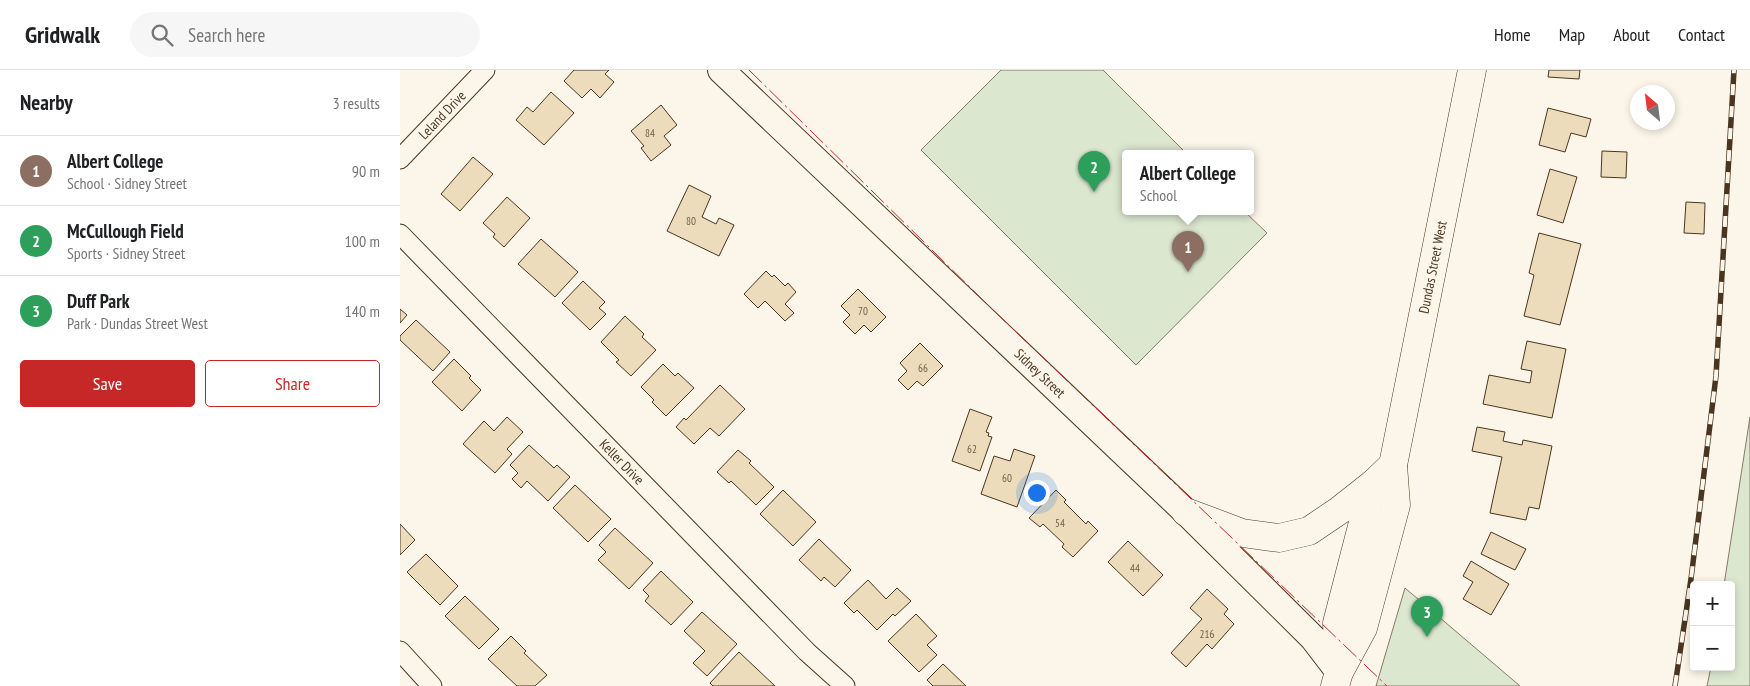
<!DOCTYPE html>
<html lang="en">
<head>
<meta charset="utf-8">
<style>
  body { margin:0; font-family:"PT Sans Narrow",sans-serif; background:#f6f6f6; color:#202124 }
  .controls { position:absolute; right:15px; bottom:15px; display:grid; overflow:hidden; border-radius:5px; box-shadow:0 2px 8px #0003 }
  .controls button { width:45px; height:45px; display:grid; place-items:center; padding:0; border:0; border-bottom:1px solid #e0e0e0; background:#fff; color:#202124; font:25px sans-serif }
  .compass { position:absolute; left:1230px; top:15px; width:45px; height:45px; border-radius:50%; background:#fff; box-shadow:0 2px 8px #0003; rotate:332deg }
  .you { position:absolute; left:636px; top:422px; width:18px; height:18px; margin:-12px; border:4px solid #fff; border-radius:50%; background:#1a73e8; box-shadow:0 0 0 8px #1a73e833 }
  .badge { display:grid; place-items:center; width:32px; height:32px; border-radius:50%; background:#c62828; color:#fff; font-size:16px; font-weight:700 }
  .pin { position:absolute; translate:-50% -41px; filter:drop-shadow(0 1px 2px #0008) }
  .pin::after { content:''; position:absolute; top:26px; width:18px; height:15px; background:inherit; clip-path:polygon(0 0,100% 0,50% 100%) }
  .popup { position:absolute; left:722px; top:80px; width:132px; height:65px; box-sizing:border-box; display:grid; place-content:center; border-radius:5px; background:#fff; filter:drop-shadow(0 1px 4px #0005); font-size:16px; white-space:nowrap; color:#757577 }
  .popup b { font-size:19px; color:#202124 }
  .popup::after { content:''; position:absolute; left:50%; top:100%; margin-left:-10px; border:10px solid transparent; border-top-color:#fff }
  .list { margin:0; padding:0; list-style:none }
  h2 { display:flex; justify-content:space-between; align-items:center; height:65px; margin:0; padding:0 20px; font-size:21px }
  h2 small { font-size:16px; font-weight:400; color:#757577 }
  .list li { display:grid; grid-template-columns:32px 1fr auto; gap:15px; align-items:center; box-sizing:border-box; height:70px; padding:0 20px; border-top:1px solid #e0e0e0 }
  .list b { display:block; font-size:19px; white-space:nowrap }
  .list p { margin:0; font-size:16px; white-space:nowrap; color:#757577 }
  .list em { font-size:16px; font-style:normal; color:#757577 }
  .actions { display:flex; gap:10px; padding:15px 20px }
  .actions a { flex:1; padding:11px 0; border:1px solid #c62828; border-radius:5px; text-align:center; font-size:18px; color:#c62828 }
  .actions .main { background:#c62828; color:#fff }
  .icon { flex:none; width:28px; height:28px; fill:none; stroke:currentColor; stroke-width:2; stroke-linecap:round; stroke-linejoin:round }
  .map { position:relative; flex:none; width:1350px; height:616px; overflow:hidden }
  header { display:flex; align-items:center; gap:30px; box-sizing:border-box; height:70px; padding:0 25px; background:#fff; border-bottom:1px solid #e0e0e0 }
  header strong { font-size:24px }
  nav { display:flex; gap:28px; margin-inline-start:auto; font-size:18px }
  .search { width:350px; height:45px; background:#f6f6f6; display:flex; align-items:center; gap:12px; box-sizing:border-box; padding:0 18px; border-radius:28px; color:#757577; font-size:19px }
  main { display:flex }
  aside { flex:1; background:#fff }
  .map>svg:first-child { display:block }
  .green { fill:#dce7d0; stroke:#887966 }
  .building { fill:#ecdcbc; stroke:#4a3520 }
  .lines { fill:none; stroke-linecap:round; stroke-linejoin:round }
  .minor-casing { stroke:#4a3520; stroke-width:21 }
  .secondary-casing { stroke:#4a3520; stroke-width:28 }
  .primary-casing { stroke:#4a3520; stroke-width:29 }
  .minor { stroke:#fbf6e9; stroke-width:19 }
  .secondary { stroke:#fbf6e9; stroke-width:26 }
  .primary { stroke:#fbf6e9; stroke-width:28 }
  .rail-casing { stroke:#4a3520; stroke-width:5.5 }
  .rail { stroke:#fbf6e9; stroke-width:4; stroke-dasharray:11; stroke-linecap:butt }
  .power { stroke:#c62828; stroke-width:1; stroke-dasharray:18 4 2.5 4; stroke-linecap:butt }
  .labels { text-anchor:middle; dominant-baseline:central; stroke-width:4; stroke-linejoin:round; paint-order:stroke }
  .number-label { font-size:11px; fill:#725f47 }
  .street-label { font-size:14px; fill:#4a3520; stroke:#fbf6e9 }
</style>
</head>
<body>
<header>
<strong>Gridwalk</strong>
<div class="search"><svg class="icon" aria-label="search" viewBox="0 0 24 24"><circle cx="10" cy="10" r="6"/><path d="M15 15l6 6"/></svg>Search here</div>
<nav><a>Home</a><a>Map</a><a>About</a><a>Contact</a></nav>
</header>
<main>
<aside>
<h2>Nearby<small>3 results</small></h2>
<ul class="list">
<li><span class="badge" style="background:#8d6e63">1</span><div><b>Albert College</b><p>School · Sidney Street</p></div><em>90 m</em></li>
<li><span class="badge" style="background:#2e9e5b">2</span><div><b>McCullough Field</b><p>Sports · Sidney Street</p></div><em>100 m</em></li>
<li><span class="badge" style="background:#2e9e5b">3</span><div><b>Duff Park</b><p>Park · Dundas Street West</p></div><em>140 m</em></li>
</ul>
<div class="actions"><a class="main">Save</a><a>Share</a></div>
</aside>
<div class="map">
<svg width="1350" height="616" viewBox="0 0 1350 616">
  <rect width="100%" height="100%" fill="#fbf6e9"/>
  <g class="green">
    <path d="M601 0H703L786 83H726V141H844L867 163 736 295 521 80Z"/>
    <path d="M1350 347V616H1307L1311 597H1331V515H1324Z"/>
    <path d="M1005 518 1120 616H976Z"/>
  </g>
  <g class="building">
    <path d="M174 0H209L205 4 214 12 200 28 191 19 182 28 164 11Z"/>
    <path d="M1149 0H1180L1179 9 1148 7Z"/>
    <path d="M151 22 174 43 144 75 116 50 127 37 133 42Z"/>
    <path d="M261 35 277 55 264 66 271 75 251 91 241 78 244 76 231 61Z"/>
    <path d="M1148 38 1191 49 1186 67 1171 63 1165 82 1139 75Z"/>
    <path d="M1202 81 1227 82 1226 108 1201 107Z"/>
    <path d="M73 87 93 104 60 141 41 124Z"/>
    <path d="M1150 99 1177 107 1163 153 1137 145Z"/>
    <path d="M289 115 311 126 302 147 316 154 319 148 334 155 319 186 267 161Z"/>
    <path d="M107 127 130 148 104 177 93 167 95 164 83 153Z"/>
    <path d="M1286 132 1305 133 1304 164 1284 163Z"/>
    <path d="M1139 163 1181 174 1160 255 1124 246 1134 205 1129 203Z"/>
    <path d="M141 169 178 202 155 227 118 194Z"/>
    <path d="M366 201 372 207 374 205 385 216 388 213 396 222 385 234 394 243 385 251 365 231 358 238 344 224Z"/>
    <path d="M183 211 205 232 199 238 206 244 190 260 162 233Z"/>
    <path d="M458 219 486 247 471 262 464 255 455 264 443 252 450 245 441 236Z"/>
    <path d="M0 239 7 245 0 253Z"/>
    <path d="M225 246 244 264 242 267 256 280 231 306 216 292 219 290 201 272Z"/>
    <path d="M16 250 50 282 33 301 0 270V266Z"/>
    <path d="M1127 271 1166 279 1152 348 1083 334 1089 305 1130 313 1132 301 1121 299Z"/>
    <path d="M520 273 543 296 523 316 517 311 508 320 498 310 507 301 500 293Z"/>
    <path d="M54 289 71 306 69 308 81 320 62 341 32 312Z"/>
    <path d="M263 294 275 306 278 303 294 318 266 346 252 332 254 330 241 317Z"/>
    <path d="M320 315 345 339 319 366 310 358 294 374 276 357 284 348 286 350Z"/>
    <path d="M570 339 592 347 586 362 589 363 588 366 592 367 580 401 552 391Z"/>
    <path d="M107 347 123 362 107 379 112 384 95 403 63 374 84 351 94 361Z"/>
    <path d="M1077 357 1105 362 1103 371 1122 375 1123 370 1152 376 1139 439 1129 437 1126 450 1090 443 1102 387 1072 381Z"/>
    <path d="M129 375 154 398 157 395 170 407 148 431 127 411 121 418 112 409 118 403 110 395Z"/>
    <path d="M614 379 635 386 617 437 581 424 594 386 610 391Z"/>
    <path d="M338 380 351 391 349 393 374 417 356 435 331 411 329 413 317 402Z"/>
    <path d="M175 415 211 449 188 472 153 438Z"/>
    <path d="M383 420 416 452 393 476 360 444Z"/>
    <path d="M656 420 666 430 664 432 686 454 688 451 698 461 673 487 662 477 664 474 643 454 640 457 629 448Z"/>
    <path d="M0 454 15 470 0 485Z"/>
    <path d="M215 458 253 493 229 519 198 490 206 482 199 475Z"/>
    <path d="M1091 462 1126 479 1115 500 1081 484Z"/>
    <path d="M419 469 451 500 435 517 424 507 421 511 399 490Z"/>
    <path d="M728 471 763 505 743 526 708 492Z"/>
    <path d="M26 484 58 516 40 535 7 502Z"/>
    <path d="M1071 491 1109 514 1091 545 1063 529 1073 512 1063 506Z"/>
    <path d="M261 501 293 532 271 555 245 531 249 526 243 520Z"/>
    <path d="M468 510 486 529 497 518 511 531 495 546 493 544 477 560 457 540 454 543 444 533Z"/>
    <path d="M807 519 828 539 824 544 834 554 812 579 807 574 786 597 771 583 802 549 790 538Z"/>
    <path d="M65 526 99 559 79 579 45 546Z"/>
    <path d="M302 542 337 574 307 606 293 593 305 581 284 561Z"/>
    <path d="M516 544 537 566 527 575 537 585 519 602 488 571Z"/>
    <path d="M111 566 126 581 124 583 147 605 135 616H117L88 589Z"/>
    <path d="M339 582 375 616H313L310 613Z"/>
    <path d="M543 594 566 616H533L527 610Z"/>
  </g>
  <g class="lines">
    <g class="minor-casing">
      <g id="minor">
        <path id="s1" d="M0 89 85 0"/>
        <path id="s2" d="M0 164 407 582 445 616"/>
        <path d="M0 581 32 616"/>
      </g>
    </g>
    <g class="secondary-casing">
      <g id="secondary">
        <path id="s3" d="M321 0 786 442 913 568 939 602"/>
      </g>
    </g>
    <g class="primary-casing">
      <g id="primary">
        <path d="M786 442 842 463 879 468 909 461 940 440 973 414"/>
        <path d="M939 602 937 553 973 414 993 395"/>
        <path id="s4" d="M935 616 939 602 963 558 996 435 993 395 1072 0"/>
      </g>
    </g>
    <use href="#minor" class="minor"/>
    <use href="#secondary" class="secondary"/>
    <use href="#primary" class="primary"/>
    <g class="rail-casing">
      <path id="rail" d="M1275 616 1291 509 1316 306 1334 0"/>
    </g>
    <use href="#rail" class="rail"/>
    <path class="power" d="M349 0 592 239 987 616"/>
  </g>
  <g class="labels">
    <g class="number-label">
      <text x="250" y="63">84</text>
      <text x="291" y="151">80</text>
      <text x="463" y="241">70</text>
      <text x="523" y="298">66</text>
      <text x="572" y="379">62</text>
      <text x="607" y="408">60</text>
      <text x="660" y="453">54</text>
      <text x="735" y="498">44</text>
      <text x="807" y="564">216</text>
    </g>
    <g class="street-label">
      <text stroke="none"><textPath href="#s1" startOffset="61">Leland Drive</textPath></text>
      <text stroke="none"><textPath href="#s4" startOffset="434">Dundas Street West</textPath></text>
      <text stroke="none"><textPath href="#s3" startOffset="440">Sidney Street</textPath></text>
      <text stroke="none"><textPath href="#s2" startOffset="318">Keller Drive</textPath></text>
    </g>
  </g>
</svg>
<div class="controls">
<button>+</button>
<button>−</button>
</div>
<svg class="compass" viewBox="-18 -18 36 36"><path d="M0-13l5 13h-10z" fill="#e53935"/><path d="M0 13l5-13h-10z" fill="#757577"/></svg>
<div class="you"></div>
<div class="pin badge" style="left:788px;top:202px;background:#8d6e63">1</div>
<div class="popup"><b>Albert College</b>School</div>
<div class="pin badge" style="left:694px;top:122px;background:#2e9e5b">2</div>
<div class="pin badge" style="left:1027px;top:567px;background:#2e9e5b">3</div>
</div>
</main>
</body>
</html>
